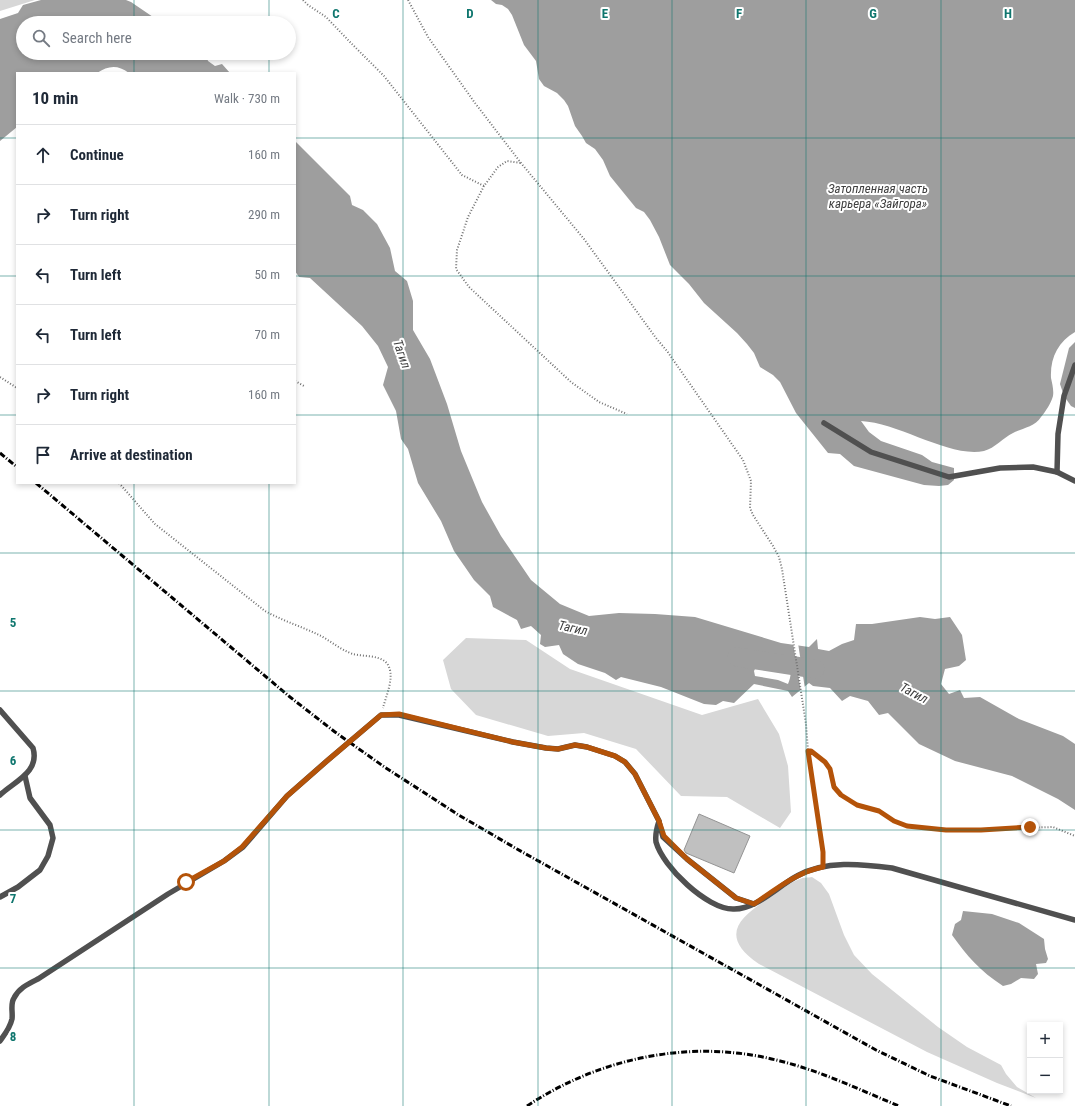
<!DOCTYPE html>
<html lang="en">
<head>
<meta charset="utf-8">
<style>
  body { margin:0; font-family:"Roboto Condensed",sans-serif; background:#f6f6f7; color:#1f2937 }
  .controls { position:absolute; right:12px; bottom:12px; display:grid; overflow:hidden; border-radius:0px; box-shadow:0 2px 6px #0003 }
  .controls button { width:36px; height:36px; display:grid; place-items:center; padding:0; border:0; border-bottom:1px solid #e0e1e3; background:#fff; color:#1f2937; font:20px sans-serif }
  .stop { position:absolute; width:12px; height:12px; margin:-9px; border:3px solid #b45309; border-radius:50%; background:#fff }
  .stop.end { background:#b45309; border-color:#fff; box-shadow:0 1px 4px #0008 }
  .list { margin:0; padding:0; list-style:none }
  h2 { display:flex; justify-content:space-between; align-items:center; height:52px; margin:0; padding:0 16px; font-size:17px }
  h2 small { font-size:13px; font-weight:400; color:#747a83 }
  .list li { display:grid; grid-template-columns:26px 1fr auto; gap:12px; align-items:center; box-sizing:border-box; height:60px; padding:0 16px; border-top:1px solid #e0e1e3 }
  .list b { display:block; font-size:15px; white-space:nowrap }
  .list em { font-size:13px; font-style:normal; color:#747a83 }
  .icon { flex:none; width:22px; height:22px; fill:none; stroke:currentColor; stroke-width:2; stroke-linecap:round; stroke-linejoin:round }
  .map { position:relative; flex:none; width:1075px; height:1106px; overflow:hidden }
  .search { position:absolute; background:#fff; box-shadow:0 2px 6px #0003; left:16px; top:16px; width:280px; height:44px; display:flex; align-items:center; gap:10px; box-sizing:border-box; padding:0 14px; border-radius:22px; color:#747a83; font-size:15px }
  .panel { position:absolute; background:#fff; box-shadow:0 2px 6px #0003; left:16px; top:72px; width:280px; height:412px; border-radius:0px }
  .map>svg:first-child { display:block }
  .green { fill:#d7d7d7 }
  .water { fill:#9e9e9e; fill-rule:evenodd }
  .pier { fill:#fff }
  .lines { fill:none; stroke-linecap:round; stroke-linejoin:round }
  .river { stroke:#9e9e9e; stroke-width:19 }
  .building { fill:#c0c0c0; stroke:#949494 }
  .path { stroke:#727272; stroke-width:2; stroke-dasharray:1 2; stroke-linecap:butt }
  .service { stroke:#505050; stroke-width:5.5 }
  .rail { stroke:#000; stroke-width:3; stroke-dasharray:6 2 1 2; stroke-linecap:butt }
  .route { stroke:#b45309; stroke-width:5 }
  .grid { fill:none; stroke:#0f766e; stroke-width:1; stroke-opacity:0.55 }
  .labels { text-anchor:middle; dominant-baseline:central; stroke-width:4; stroke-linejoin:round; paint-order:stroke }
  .water-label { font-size:13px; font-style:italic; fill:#3f3f3f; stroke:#fff }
  .grid-label { font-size:13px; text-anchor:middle; font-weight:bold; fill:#0f766e; stroke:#fff; stroke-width:4; stroke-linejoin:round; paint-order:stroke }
</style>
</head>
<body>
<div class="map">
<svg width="1075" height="1106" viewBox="0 0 1075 1106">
  <rect width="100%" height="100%" fill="#fff"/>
  <g class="green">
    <path d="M0 0H35L0 11Z"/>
    <path d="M466 638 526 640 570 669 702 715 758 699 779 734 788 766 791 812 780 828 727 797 681 796 636 749 584 733 548 736 476 715 451 689 443 660Z"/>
    <path d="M812 877 821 883 829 894 844 935 854 955 872 974 938 1027 967 1047 1001 1065 1006 1074 1017 1087 1036 1098 997 1083 927 1052 759 964C718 936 739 917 771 897 780 891 790 882 800 879 803 877 808 878 812 877Z"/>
  </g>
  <g class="water">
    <path d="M41 0H126L131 2 153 17V23H23V53H205L208 61 215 66 222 64 230 73H129C117 64 108 66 97 73H17V127L0 141V19L18 13 23 5Z"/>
    <path d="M491 0H1075V332C1058 342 1050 358 1051 378 1052 383 1054 390 1053 396 1051 403 1046 411 1041 417 1035 427 1022 428 1013 433 1003 438 995 448 984 451 949 458 900 423 861 421L869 432 881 441 922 455 932 462 954 468V480L948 485 939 486 924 485 854 466 840 454 828 453 796 413 780 382 773 375 760 367 754 353 747 344 737 333 704 303 689 284 670 265 659 237 650 220 644 212 636 208 610 176 603 160 595 149 586 143 582 136 575 126 568 106 564 100 557 93 544 86 539 79 536 61 524 45 512 15 508 9 502 5 496 4Z"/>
    <path d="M295 141 350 196 352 205 363 210 377 224 390 248 395 271 407 281 413 301V330L430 359 447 404 461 451 482 502 501 536 531 580 560 604 589 616 619 613 655 614 695 617 781 643 809 647 817 639 818 649 829 651 842 644 854 640 856 624H872L920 617 935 619 950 617 962 635 966 660 959 666 945 669 941 684 949 694 960 690 964 698 980 697 1019 719 1063 736 1075 744V810L1058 799 1012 776 955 761 919 744 888 713 879 715 868 701 850 696 842 701 830 688 813 686 809 683 792 697 788 691 754 684 734 703 723 701 716 705 704 704 661 687 621 677 616 680 605 673 578 664 563 654 559 645 545 647 540 644 541 635 531 626 521 629 517 620 493 607 490 596 474 580 454 551 441 521 418 483 408 449 401 439 396 411 383 385 388 367 378 346 362 326 310 278 299 277 295 271ZM765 658C770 659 778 657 782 659 793 662 792 675 788 684L778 680 755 676 754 671 758 663Z"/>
    <path d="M1075 342V408L1071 406 1064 396 1060 384 1069 348Z"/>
    <path d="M963 911 992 914 1019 923 1044 939 1045 949 1048 959 1046 963 1036 964 1038 974 1034 979 1021 978 1011 984 1003 986C980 971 967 956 952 935L955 924 961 920Z"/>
  </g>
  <path class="pier" d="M793 643H798L805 689 801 692Z"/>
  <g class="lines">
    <path class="river" d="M737 657 815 669"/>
  </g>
  <path class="building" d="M699 814 750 836 734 873 686 853 684 850Z"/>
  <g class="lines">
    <g class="path">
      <path d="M303 0 308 5 326 17 350 42 384 76 462 175 484 186 498 167 507 161 521 163"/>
      <path d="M408 0 428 37 475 103 521 163 584 239 656 338 667 351 743 460 751 481 750 508 753 515 773 546 779 557 782 569 806 724 808 751 823 851V860"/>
      <path d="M484 186 468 217 457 250 456 269 469 287 571 382 599 402 627 414"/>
      <path d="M0 377 17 388"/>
      <path d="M295 381 304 386"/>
      <path d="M119 483 155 524 265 611C283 621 303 627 321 636 332 642 341 650 353 654 363 657 384 654 389 667 394 679 386 696 383 708"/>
      <path d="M808 751H811L825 762 829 769 833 787 841 795 857 805 879 811 894 821 907 826 946 830 1053 827 1075 836"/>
    </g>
    <g class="service">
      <path d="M824 423 871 452 949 477 1000 468 1033 467 1057 472 1075 481"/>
      <path d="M1057 472 1058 434 1064 396 1075 365"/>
      <path d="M0 710 33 748C40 772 15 781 0 795"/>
      <path d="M659 822 663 837 687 859 736 898 754 904"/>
      <path d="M0 897 18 887 40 870 48 856 53 838 50 825 30 798 25 776"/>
      <path d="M0 1041C5 1034 10 1028 12 1019 13 1012 10 1004 14 998 19 988 28 984 38 979L168 894 224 861 243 847 287 796 328 760 381 715H399L513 742 546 748 558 749 575 745 587 747 615 756 625 762 635 774 659 821C657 827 655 835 656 842 663 867 707 909 733 909 756 910 778 886 797 876 825 860 862 864 892 868L1075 920"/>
    </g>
    <g class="rail">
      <path d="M0 453 17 467"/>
      <path d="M36 483 290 697 335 732 383 766 457 814 517 849 876 1050 930 1076 1011 1106"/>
      <path d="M527 1106C601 1057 693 1038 780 1061 821 1071 860 1090 899 1106"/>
    </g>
  </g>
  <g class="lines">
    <path class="route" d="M186 882 224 861 242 847 287 796 328 760 381 715 399 714 513 742 546 748 558 749 575 745 587 747 615 756 625 762 635 774 659 821 664 836 687 859 736 898 754 904C776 889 797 872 823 867V852L808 751H811L825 762 830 769 834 787 841 795 857 805 879 811 894 821 907 826 946 830H981L1030 827"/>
  </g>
  <path class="grid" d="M134 0V23M269 0V23M403 0V1106M538 0V1106M672 0V1106M806 0V1106M941 0V1106M134 53V73M269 53V73M0 138H17M295 138H1075M0 276H17M295 276H1075M0 415H17M295 415H1075M134 483V1106M269 483V1106M0 553H1075M0 691H1075M0 830H1075M0 968H1075"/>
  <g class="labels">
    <g class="water-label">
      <text x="878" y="188">Затопленная часть<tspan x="878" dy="15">карьера «Зайгора»</tspan></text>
      <text transform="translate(402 354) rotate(71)">Тагил</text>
      <text transform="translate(573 628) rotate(12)">Тагил</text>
      <text transform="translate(914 693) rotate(28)">Тагил</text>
    </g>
  </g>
  <g class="grid-label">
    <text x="336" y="18">C</text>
    <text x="470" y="18">D</text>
    <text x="605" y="18">E</text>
    <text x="739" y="18">F</text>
    <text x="873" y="18">G</text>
    <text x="1008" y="18">H</text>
    <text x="13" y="627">5</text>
    <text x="13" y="765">6</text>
    <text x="13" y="903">7</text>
    <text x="13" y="1041">8</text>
  </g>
</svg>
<div class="controls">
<button>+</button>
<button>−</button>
</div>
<div class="stop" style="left:186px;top:882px"></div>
<div class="stop end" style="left:1030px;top:827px"></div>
<div class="search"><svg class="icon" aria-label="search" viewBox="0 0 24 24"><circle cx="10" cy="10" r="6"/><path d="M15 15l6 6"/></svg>Search here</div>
<section class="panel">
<h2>10 min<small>Walk · 730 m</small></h2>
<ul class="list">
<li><svg class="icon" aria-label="ahead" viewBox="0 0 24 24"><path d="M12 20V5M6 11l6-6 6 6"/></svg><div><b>Continue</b></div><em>160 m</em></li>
<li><svg class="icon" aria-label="right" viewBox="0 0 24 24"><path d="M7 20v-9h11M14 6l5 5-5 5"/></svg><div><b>Turn right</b></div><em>290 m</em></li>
<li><svg class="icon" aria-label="left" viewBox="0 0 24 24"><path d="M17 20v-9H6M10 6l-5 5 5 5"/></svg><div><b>Turn left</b></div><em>50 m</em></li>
<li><svg class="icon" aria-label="left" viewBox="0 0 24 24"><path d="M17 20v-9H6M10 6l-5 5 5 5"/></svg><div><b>Turn left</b></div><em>70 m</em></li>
<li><svg class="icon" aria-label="right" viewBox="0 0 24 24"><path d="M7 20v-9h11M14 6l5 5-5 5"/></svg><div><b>Turn right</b></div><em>160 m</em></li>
<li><svg class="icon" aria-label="arrive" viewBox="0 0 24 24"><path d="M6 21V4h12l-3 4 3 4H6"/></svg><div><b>Arrive at destination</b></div></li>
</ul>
</section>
</div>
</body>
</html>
